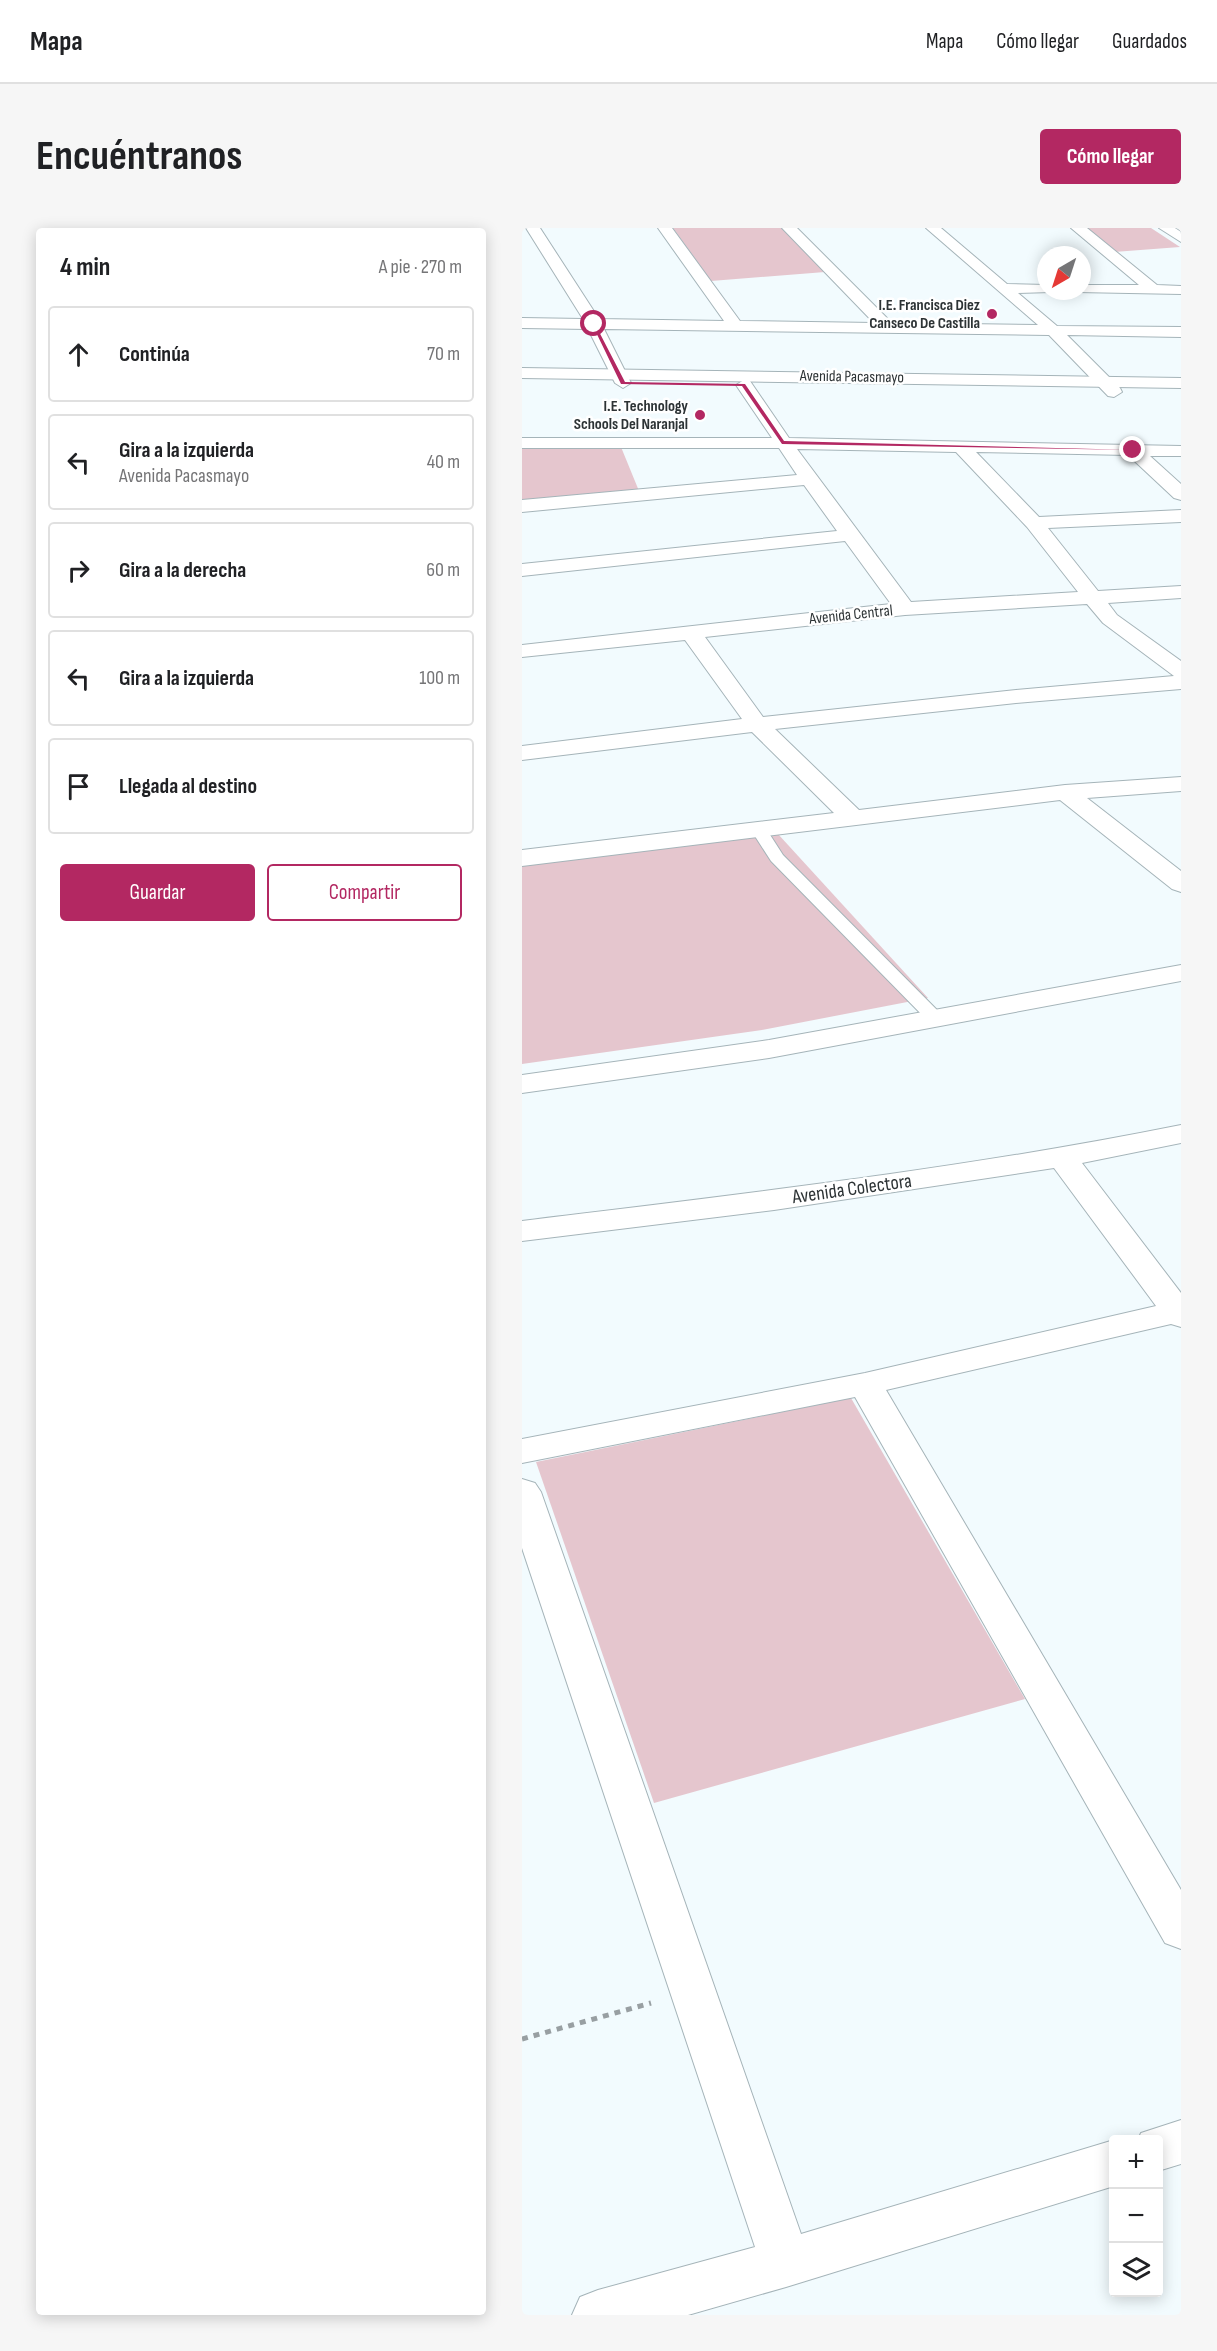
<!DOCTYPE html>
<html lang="es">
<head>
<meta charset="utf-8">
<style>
  body { margin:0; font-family:"Sofia Sans Condensed",sans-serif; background:#f6f6f6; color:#202124 }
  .controls { position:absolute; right:18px; bottom:18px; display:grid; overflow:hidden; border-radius:6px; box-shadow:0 3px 15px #0003 }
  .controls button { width:54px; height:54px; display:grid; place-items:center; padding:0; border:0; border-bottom:2px solid #e0e0e0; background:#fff; color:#202124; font:30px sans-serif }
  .compass { position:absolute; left:515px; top:18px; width:54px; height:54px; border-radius:50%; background:#fff; box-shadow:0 3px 15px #0003; rotate:219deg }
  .stop { position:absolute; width:18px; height:18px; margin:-14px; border:4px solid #b32862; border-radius:50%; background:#fff }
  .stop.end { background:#b32862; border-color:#fff; box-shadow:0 2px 6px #0008 }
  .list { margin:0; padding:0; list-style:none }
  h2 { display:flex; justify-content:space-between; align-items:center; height:78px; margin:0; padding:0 24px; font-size:26px }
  h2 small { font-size:20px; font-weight:400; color:#757577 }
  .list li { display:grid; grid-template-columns:39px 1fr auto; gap:18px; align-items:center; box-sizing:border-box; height:96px; margin:0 12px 12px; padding:0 12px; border:2px solid #e0e0e0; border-radius:6px }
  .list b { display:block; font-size:22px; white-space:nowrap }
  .list p { margin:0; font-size:20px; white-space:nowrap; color:#757577 }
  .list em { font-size:20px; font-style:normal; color:#757577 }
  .actions { display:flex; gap:12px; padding:18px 24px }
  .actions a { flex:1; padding:14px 0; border:2px solid #b32862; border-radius:6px; text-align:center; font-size:21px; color:#b32862 }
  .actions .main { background:#b32862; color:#fff }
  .icon { flex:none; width:33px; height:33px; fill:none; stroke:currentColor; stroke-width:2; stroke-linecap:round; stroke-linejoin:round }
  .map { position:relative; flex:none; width:659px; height:2087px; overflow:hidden; border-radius:6px }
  header { display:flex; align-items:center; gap:36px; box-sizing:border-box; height:84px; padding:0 30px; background:#fff; border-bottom:2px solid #e0e0e0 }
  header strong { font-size:28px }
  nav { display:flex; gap:33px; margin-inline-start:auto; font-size:21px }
  .intro { display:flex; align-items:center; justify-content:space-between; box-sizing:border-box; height:144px; padding:0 36px }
  h1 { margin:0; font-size:42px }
  .button { padding:15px 27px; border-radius:6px; background:#b32862; color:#fff; font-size:21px; font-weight:700 }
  main { display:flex; gap:36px; padding:0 36px }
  aside { flex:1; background:#fff; border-radius:6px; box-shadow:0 3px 15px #0003 }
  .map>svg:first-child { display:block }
  .green { fill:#e5c6ce }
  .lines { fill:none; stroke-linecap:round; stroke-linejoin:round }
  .lane-casing { stroke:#a5b4b9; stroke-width:2 }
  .street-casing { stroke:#a5b4b9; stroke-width:2 }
  .secondary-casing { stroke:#a5b4b9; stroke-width:2 }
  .path { stroke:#989fa2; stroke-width:5; stroke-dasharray:6 6; stroke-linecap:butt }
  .lane { fill:#fff; fill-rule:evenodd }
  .street { fill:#fff; fill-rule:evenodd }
  .secondary { fill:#fff; fill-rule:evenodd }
  .route { fill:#b32862 }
  .poi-dot { fill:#b32862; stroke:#fff; stroke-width:2 }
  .labels { text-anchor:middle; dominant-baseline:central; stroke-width:5; stroke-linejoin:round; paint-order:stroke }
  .far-poi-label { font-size:16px; font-weight:bold; fill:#2d3335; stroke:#fff; text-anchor:end }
  .far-street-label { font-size:16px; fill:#2d3335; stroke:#fff }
  .street-label { font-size:20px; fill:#2d3335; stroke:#fff }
</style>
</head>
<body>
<header>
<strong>Mapa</strong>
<nav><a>Mapa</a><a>Cómo llegar</a><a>Guardados</a></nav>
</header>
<div class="intro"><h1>Encuéntranos</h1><a class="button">Cómo llegar</a></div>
<main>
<aside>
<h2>4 min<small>A pie · 270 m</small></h2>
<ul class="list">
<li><svg class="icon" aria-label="ahead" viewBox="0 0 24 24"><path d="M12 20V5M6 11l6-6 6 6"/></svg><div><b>Continúa</b></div><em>70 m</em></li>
<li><svg class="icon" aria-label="left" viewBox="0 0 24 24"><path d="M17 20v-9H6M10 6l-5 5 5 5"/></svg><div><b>Gira a la izquierda</b><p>Avenida Pacasmayo</p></div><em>40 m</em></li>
<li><svg class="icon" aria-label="right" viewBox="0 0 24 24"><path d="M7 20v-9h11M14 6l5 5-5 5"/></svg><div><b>Gira a la derecha</b></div><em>60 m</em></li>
<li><svg class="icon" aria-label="left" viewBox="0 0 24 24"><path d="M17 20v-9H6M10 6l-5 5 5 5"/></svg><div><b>Gira a la izquierda</b></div><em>100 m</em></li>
<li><svg class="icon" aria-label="arrive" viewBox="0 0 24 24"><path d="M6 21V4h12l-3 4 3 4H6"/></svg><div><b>Llegada al destino</b></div></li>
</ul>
<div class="actions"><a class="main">Guardar</a><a>Compartir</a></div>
</aside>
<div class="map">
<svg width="659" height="2087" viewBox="0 0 659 2087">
  <rect width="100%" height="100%" fill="#f2fbfe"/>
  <g class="green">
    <path d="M151 0H260L303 44 189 53Z"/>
    <path d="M560 0H629L658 19 592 24Z"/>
    <path d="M99 219 117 263 0 273V221Z"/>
    <path d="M256 606 406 770 240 802 0 836V637Z"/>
    <path d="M329 1170 503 1471 132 1575 14 1234Z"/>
  </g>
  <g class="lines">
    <g class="lane-casing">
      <path id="lane" d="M237 597 243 599 261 627 419 786 422 790 419 794H407L249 633 229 602Z"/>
    </g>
    <g class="street-casing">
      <g id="street">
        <path d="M4 0H18L77 91 202 93 136 0H150L218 93 352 95 260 0H275L370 95 516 97 404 0H419L485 56 524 57V63L529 64 496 65 535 98 659 99V109L545 107 598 160 600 164 592 169 586 168 527 107 82 101 109 155 101 160 93 155 66 101 0 100V90L61 91Z"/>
        <path d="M549 0H565L635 57 659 58V66L555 64 560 63V57H617Z"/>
        <path d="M637 0H653L659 4V14Z"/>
        <path d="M222 152 228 153 267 210 659 218V228H628L659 256V272L652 270 606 227 454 224 517 289 659 282V294L526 300 576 363 659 358V370L586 375 595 387 659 433V461L494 475 253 501 337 582 543 557 659 549V563L565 570 659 643V664L650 661 538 572 0 638V622L312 585 230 504 0 532V518L220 491 163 412 0 429V417L369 376 323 313 0 348V336L315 303 282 257 0 284V272L275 247 257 220H0V210H250L214 157ZM275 221 434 224 505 299 556 364 389 374ZM565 376 581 395 652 448 494 462 241 489 183 409 383 387Z"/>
        <path d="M659 737V753L247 830 0 865V847L247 812Z"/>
        <path d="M659 897V915L560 935 659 1065V1099L649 1096 364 1162 659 1662V1721L643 1715 333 1169 0 1235V1211L343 1145 634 1078 532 940 252 982 0 1013V993C220 966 441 941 659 897Z"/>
        <path d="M0 1251 13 1255 19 1264 279 2006 592 1912V1958L264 2059 166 2087H50L58 2069 76 2062 233 2019 0 1320Z"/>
        <path d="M659 1892V1936L636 1943V1912H616L619 1905Z"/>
      </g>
    </g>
    <g class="secondary-casing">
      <path id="secondary" d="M0 140 659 150V160L0 150Z"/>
    </g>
    <path class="path" d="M0 1811 129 1775"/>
    <use href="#lane" class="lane"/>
    <use href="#street" class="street"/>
    <use href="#secondary" class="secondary"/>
  </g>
  <path class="route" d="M72 94 103 154 223 156 262 213 614 222 260 216 220 158 99 156 70 96Z"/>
  <g class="poi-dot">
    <circle cx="470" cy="86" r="6"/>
    <circle cx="178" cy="187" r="6"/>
  </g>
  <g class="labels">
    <g class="far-poi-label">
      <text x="458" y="77">I.E. Francisca Diez<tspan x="458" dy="18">Canseco De Castilla</tspan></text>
      <text x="166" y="178">I.E. Technology<tspan x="166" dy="18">Schools Del Naranjal</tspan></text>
    </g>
    <g class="far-street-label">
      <text transform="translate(330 149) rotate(1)">Avenida Pacasmayo</text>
      <text transform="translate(329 387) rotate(-6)">Avenida Central</text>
    </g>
    <g class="street-label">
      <text transform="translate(330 961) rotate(-8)">Avenida Colectora</text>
    </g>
  </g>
</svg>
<div class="controls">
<button>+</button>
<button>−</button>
<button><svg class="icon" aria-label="layers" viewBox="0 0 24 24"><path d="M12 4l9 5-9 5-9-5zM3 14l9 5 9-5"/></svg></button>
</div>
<svg class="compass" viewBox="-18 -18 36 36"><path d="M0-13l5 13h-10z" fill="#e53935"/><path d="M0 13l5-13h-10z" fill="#757577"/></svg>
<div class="stop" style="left:72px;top:96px"></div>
<div class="stop end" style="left:611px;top:222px"></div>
</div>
</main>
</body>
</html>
